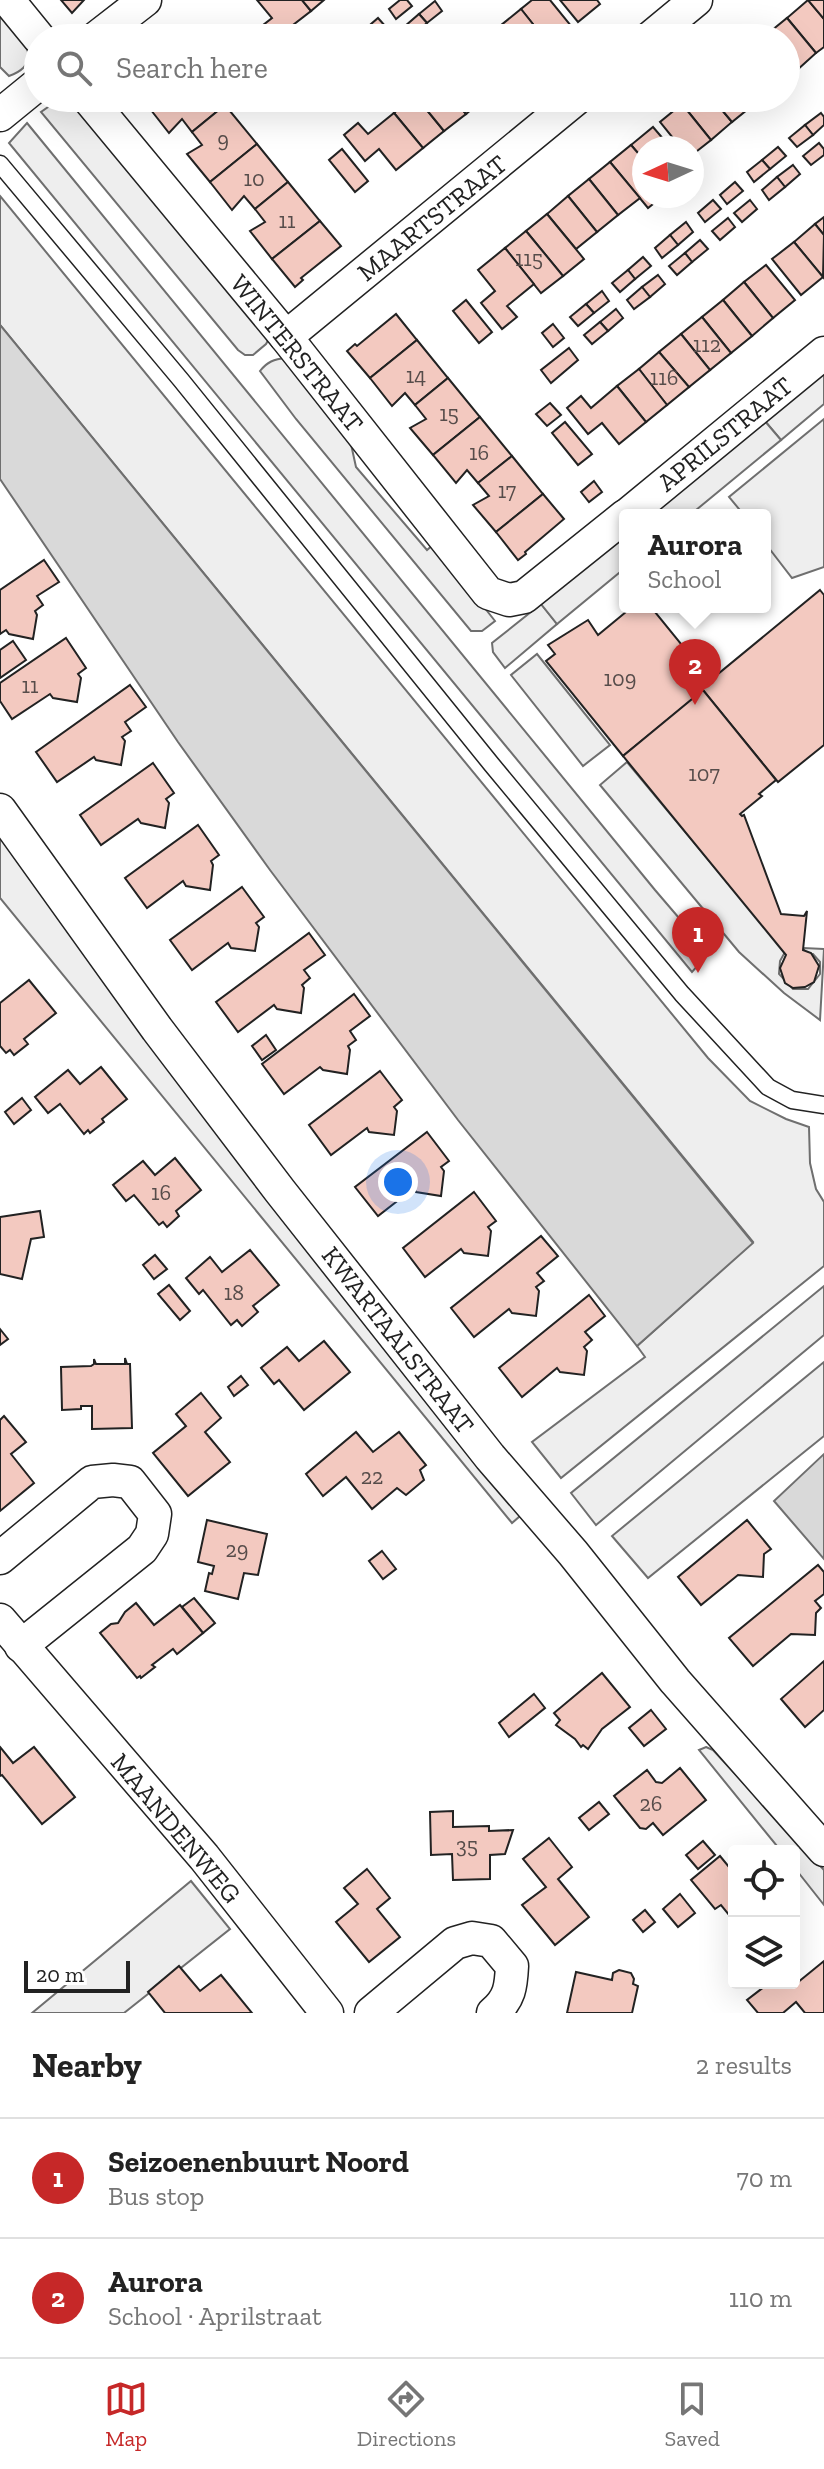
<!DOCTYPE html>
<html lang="en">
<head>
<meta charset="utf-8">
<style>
  body { margin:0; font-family:"Zilla Slab",serif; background:#f2f2f2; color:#222 }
  .controls { position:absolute; right:24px; bottom:24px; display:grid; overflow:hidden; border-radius:8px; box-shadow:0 8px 32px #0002 }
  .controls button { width:72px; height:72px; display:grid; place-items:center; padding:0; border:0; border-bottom:2px solid #e0e0e0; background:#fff; color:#222; font:40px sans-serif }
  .compass { position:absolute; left:632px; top:136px; width:72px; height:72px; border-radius:50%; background:#fff; box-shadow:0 8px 32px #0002; rotate:266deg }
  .scale { position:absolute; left:24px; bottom:20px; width:106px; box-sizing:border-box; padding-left:8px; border:4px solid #222; border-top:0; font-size:22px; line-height:28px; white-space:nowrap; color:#222; -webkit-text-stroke:6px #fff; paint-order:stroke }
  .you { position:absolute; left:398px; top:1182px; width:28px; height:28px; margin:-20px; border:6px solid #fff; border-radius:50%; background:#1a73e8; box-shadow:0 0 0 12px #1a73e833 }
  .badge { display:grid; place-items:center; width:52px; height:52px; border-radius:50%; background:#c62828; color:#fff; font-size:26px; font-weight:700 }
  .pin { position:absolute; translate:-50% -66px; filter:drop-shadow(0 2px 4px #0008) }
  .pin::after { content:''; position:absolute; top:42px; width:28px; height:24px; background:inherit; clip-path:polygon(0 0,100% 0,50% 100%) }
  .popup { position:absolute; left:619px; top:509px; width:152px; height:104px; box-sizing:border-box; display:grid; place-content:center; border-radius:8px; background:#fff; filter:drop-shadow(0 2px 6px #0005); font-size:26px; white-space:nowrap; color:#767676 }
  .popup b { font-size:30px; color:#222 }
  .popup::after { content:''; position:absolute; left:50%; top:100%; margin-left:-16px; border:16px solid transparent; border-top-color:#fff }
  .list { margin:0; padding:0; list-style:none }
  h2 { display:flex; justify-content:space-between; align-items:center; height:104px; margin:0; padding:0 32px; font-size:34px }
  h2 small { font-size:26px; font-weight:400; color:#767676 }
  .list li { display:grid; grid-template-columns:52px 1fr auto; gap:24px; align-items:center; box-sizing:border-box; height:120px; padding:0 32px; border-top:2px solid #e0e0e0 }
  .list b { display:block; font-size:30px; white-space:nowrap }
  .list p { margin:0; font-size:26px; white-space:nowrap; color:#767676 }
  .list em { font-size:26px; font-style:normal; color:#767676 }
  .icon { flex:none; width:44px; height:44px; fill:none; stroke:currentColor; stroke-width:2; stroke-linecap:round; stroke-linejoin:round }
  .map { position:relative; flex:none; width:824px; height:2013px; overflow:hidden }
  .search { position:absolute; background:#fff; box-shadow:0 8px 32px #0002; left:24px; right:24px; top:24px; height:88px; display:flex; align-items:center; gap:20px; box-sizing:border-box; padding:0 28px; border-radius:44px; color:#767676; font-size:30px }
  .sheet { height:344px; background:#fff }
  nav { display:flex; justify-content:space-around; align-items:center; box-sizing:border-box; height:112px; border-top:2px solid #e0e0e0; background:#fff; font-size:22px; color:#767676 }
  nav a { display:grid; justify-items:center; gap:4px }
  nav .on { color:#c62828 }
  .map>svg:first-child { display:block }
  .green { fill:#eee; stroke:#6f6f6f; stroke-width:2 }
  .parking { fill:#ededed; stroke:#6f6f6f; stroke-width:2 }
  .water { fill:#d9d9d9; stroke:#6f6f6f; stroke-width:2 }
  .building { fill:#f3c9c0; stroke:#222; stroke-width:2 }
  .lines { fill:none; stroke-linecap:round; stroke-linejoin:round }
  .service-casing { stroke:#222; stroke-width:19 }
  .minor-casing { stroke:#222; stroke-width:35 }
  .service { stroke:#fff; stroke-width:16 }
  .minor { stroke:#fff; stroke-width:32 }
  .labels { text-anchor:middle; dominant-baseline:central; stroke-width:6; stroke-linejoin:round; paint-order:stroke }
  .number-label { font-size:22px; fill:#564c4a }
  .street-label { font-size:26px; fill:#222; stroke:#fff }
</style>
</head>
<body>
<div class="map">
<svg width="824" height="2013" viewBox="0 0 824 2013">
  <rect width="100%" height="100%" fill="#fff"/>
  <g class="green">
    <path d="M0 13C16 33 50 61 9 76L0 67Z"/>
    <path d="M61 98H69L270 337 266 344 253 355H245L238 350 41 112Z"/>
    <path d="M27 123 655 890 709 953 692 972 9 143Z"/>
    <path d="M0 196 708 1058 750 1101 786 1119 809 1127 810 1163 816 1189 824 1202V1266L561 1478 532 1442 645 1357 637 1346 753 1242 0 325Z"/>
    <path d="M286 358 349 435 356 467 427 550 434 544 495 621 482 631H471L296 419 260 371C267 362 274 359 286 358Z"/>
    <path d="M824 369V404L781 440 764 420Z"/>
    <path d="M824 419V567L792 578 765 543V515H744L729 497Z"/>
    <path d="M541 604 557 624 505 668 493 652 492 643Z"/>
    <path d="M537 654 610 745 583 766 511 675Z"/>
    <path d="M627 762 785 952 780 961 779 974 793 989H808L820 974V962L813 954 804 955V948L824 949 820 1020 784 993 739 952 600 785Z"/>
    <path d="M0 833 520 1516 512 1523 0 898Z"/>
    <path d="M824 1286V1335L596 1525 571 1493Z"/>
    <path d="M824 1362V1436L648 1578 612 1536Z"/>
    <path d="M706 1747 713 1750 824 1870V1905L794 1867V1851H781L699 1750Z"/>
    <path d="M191 1881 230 1929 124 2013H32Z"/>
  </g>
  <g class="parking">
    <path d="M764 420 781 440 690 515H649Z"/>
    <path d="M625 535V568L557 624 541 604Z"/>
  </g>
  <g class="water">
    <path d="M0 325 753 1243 637 1346 458 1120 270 870 178 742 0 479Z"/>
    <path d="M824 1454V1559L774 1501Z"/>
  </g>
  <g class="building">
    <path d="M61 0H84L72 13Z"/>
    <path d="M257 0H302L311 11 284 32 289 38H265L258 29 272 18Z"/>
    <path d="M302 0H324L311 11Z"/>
    <path d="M400 0H407L412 6 396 19 389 9Z"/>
    <path d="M532 0H550L572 27 558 38H544L521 9Z"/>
    <path d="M560 0H597L600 4 578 22Z"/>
    <path d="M808 0 824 19V47L816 53 787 18Z"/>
    <path d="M808 0H824V19Z"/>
    <path d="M435 1 442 11 427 23 419 14Z"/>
    <path d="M521 9 544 38H509L500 26Z"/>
    <path d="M419 14 427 23 411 36 404 27Z"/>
    <path d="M378 18 386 27 373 38H368L363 31Z"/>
    <path d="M787 18 816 53 796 71 786 59V38H769L766 35Z"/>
    <path d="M500 26 509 38H485Z"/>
    <path d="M242 27 251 38H229Z"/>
    <path d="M786 59 796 71 786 78Z"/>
    <path d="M155 98H220L225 105 192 132 182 119 169 133 147 105Z"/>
    <path d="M412 98H417L444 131 423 148 394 113Z"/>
    <path d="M417 98H453L466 114 444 131Z"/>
    <path d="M453 98H485L466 114Z"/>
    <path d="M689 98H712L732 122 711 140 682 104Z"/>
    <path d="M712 98H747L753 105 732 122Z"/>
    <path d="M682 104 711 140 692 155V148H681L660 122Z"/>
    <path d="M225 105 257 144 210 182 187 154 202 145 192 132Z"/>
    <path d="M394 113 423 148 396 170 379 149 365 161 344 135 358 123 368 134Z"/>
    <path d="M821 113 824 117V125L813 135 805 125Z"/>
    <path d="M805 125 813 135 797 147 789 138Z"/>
    <path d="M653 127 671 148H644V160L631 145Z"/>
    <path d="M819 143 824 149V155L811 165 803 156Z"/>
    <path d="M257 144 288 182 255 209 244 196 232 210 210 182Z"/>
    <path d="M631 145 644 160V196H663L648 208 610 162Z"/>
    <path d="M778 147 786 156 770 169 762 160Z"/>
    <path d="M342 149 368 181 355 192 329 160Z"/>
    <path d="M762 160 770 169 754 182 747 172Z"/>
    <path d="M610 162 640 198 618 215 589 179Z"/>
    <path d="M793 165 800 174 785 187 777 177Z"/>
    <path d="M777 177 785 187 769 200 762 190Z"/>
    <path d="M589 179 618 215 597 232 568 196Z"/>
    <path d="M288 182 320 221 272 259 250 231 265 222 255 209Z"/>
    <path d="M735 182 743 191 727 204 720 195Z"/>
    <path d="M568 196 597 232 576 249 547 214Z"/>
    <path d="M713 200 721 209 705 222 698 213Z"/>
    <path d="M750 200 757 209 742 222 734 213Z"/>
    <path d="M547 214 584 259 563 276 526 231Z"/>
    <path d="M824 217V235L815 224Z"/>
    <path d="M728 218 735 227 720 240 712 231Z"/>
    <path d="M320 221 341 246 301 278 303 280 295 287 272 259Z"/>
    <path d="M686 222 693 232 678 245 670 235Z"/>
    <path d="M815 224 824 235 823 277 794 242Z"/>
    <path d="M526 231 563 276 541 293 505 248Z"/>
    <path d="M670 235 678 245 662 258 655 248Z"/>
    <path d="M700 240 708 249 692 262 685 253Z"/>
    <path d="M794 242 823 277 801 295 772 259Z"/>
    <path d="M505 248 534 284 507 306 517 317 502 329 481 303 495 291 478 270Z"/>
    <path d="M685 253 692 262 677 275 669 266Z"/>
    <path d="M643 257 651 266 635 279 628 270Z"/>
    <path d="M766 265 795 300 773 318 744 282Z"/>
    <path d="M628 270 635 279 620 292 612 283Z"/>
    <path d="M658 275 665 284 650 297 642 287Z"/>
    <path d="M744 282 773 318 752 336 723 300Z"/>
    <path d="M642 287 650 297 634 309 627 300Z"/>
    <path d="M602 291 609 301 594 313 586 304Z"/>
    <path d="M466 300 492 332 479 343 453 311Z"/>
    <path d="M723 300 752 336 731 353 702 317Z"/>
    <path d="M586 304 594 313 578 326 570 317Z"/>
    <path d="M616 309 623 318 608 331 600 322Z"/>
    <path d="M396 314 417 340 370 378 347 351 355 344 357 346Z"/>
    <path d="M702 317 731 353 710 370 681 334Z"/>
    <path d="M600 322 608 331 592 344 584 335Z"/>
    <path d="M553 324 564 338 553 347 542 333Z"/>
    <path d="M681 334 710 370 689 387 659 352Z"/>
    <path d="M417 340 448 378 415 405 405 393 392 406 370 378Z"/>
    <path d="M569 348 578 360 551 383 541 370Z"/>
    <path d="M659 352 689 387 667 405 639 369Z"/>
    <path d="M639 369 667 405 646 422 617 386Z"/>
    <path d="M448 378 480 417 433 455 410 428 426 419 415 405Z"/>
    <path d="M617 386 646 422 619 444 602 423 588 434 567 408 581 396 591 408Z"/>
    <path d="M550 403 561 415 547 426 536 414Z"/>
    <path d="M480 417 512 456 478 483 467 470 456 483 433 455Z"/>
    <path d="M565 422 592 454 578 465 552 433Z"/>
    <path d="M512 456 543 494 496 532 473 505 489 496 478 483Z"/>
    <path d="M594 481 602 492 589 502 581 492Z"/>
    <path d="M543 494 564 519 525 552 526 554 518 560 496 532Z"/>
    <path d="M44 560 59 582 37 596 43 605 35 611 37 615 33 639 9 634 6 630 0 634V590Z"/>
    <path d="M820 590 824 595V745L778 782 701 688Z"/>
    <path d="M632 607H651L686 650 673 661 675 664 679 663 693 699 623 756 546 661 555 654 548 645 588 620 598 635Z"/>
    <path d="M66 638 86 668 78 674 81 678 77 702 53 698 50 694 12 719 0 701V683Z"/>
    <path d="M13 641 26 660 0 678V650Z"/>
    <path d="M130 685 146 707 125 722 131 731 122 737 125 741 121 765 96 760 94 757 57 782 36 752Z"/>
    <path d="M703 690 776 780 759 794 762 796 740 814 742 816 744 815 781 914 804 916 807 911 803 950 811 953 819 966 814 982 805 987 793 988 785 983 780 968 786 955 623 756Z"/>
    <path d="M153 763 174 793 166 799 169 803 165 828 141 823 138 819 101 845 80 815Z"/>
    <path d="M198 825 219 855 211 861 213 865 210 890 186 886 183 881 147 908 125 878Z"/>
    <path d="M242 887 264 917 256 923 259 927 255 951 231 948 228 943 192 970 170 940Z"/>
    <path d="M309 933 325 955 304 970 310 978 302 985 304 988 301 1013 277 1009 274 1005 238 1032 216 1002Z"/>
    <path d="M29 980 56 1013 24 1039 28 1044 14 1055 10 1050 6 1053 0 1046V1003Z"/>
    <path d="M354 994 370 1016 350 1031 356 1040 348 1046 350 1050 347 1074 323 1070 320 1067 284 1094 262 1064Z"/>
    <path d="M266 1035 276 1050 262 1060 252 1046Z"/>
    <path d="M101 1067 127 1099 102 1119 104 1122 90 1133 88 1130 84 1134 60 1104 48 1113 35 1097 68 1070 80 1084Z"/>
    <path d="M380 1071 402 1100 394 1107 397 1111 394 1135 369 1132 367 1128 331 1155 309 1125Z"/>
    <path d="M22 1098 31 1110 14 1124 5 1112Z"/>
    <path d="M427 1132 449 1161 441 1167 444 1171 441 1196 416 1192 414 1188 378 1216 355 1187Z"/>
    <path d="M175 1158 201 1190 176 1211 179 1216 167 1227 163 1222 159 1225 134 1195 126 1201 113 1185 143 1161 155 1175Z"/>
    <path d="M474 1192 496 1221 488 1227 491 1231 488 1256 464 1253 461 1249 425 1277 403 1248Z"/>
    <path d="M40 1211 44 1237 31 1239 22 1279 0 1274V1217Z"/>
    <path d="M541 1236 558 1256 537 1273 544 1281 536 1287 539 1291 536 1316 512 1313 509 1309 474 1337 451 1308Z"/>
    <path d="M250 1250 279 1285 253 1306 258 1312 242 1326 237 1320 231 1325 203 1290 199 1294 186 1278 210 1257 222 1272Z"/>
    <path d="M155 1255 167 1269 154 1279 143 1265Z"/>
    <path d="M169 1285 190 1311 180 1320 158 1294Z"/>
    <path d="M589 1295 605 1316 585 1332 592 1340 584 1347 587 1351 584 1375 560 1372 557 1368 522 1397 499 1368Z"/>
    <path d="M0 1329 8 1339 0 1345Z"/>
    <path d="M324 1341 350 1372 304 1410 279 1380 274 1384 261 1368 287 1347 299 1361Z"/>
    <path d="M125 1358 127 1364H130L132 1428 92 1429V1406H81V1409L62 1410 61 1367 91 1366 94 1364V1359L96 1364H125Z"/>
    <path d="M241 1376 248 1385 234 1396 228 1387Z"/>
    <path d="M201 1393 221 1418 205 1432 230 1462 188 1496 153 1453 186 1426 176 1414Z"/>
    <path d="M4 1416 26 1442 11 1454 34 1483 0 1511V1420Z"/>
    <path d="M356 1432 373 1452 399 1432 426 1465 420 1470 424 1480 406 1495 397 1488 372 1509 346 1477 323 1496 306 1474Z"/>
    <path d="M207 1520 267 1534 258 1575 244 1573 238 1599 205 1591 209 1573 212 1574 214 1566 198 1562Z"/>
    <path d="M747 1520 771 1549 764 1554 763 1577 738 1575 701 1605 678 1577Z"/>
    <path d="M382 1551 396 1569 383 1579 369 1561Z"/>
    <path d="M818 1565 824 1572V1594L815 1601 821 1608 816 1613 815 1635 791 1634 753 1666 729 1638Z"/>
    <path d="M194 1598 215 1623 203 1633 182 1607Z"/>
    <path d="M136 1603 154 1625 180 1605 203 1633 177 1654 173 1649 152 1665 155 1667 141 1678 140 1676 137 1678 100 1633 111 1624 118 1623 125 1612Z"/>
    <path d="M824 1661V1710L805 1727 781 1699Z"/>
    <path d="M602 1673 630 1707 602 1729 588 1749 583 1745 581 1747 575 1739 556 1725 560 1720 554 1713Z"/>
    <path d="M534 1694 545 1708 509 1737 499 1723Z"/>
    <path d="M651 1710 666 1729 644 1746 629 1728Z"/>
    <path d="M0 1747 13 1763 34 1747 75 1797 42 1824 2 1775 0 1776Z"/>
    <path d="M680 1768 706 1800 663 1835 653 1823 646 1829 640 1828 614 1796 647 1770 656 1782 662 1783Z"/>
    <path d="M599 1802 609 1814 589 1830 579 1818Z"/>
    <path d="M453 1811V1827L489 1826V1831L513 1830 505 1854 490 1855V1879L453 1880 452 1854 431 1855 430 1812Z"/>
    <path d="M549 1838 572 1867 558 1879 589 1917 555 1945 522 1905 546 1887 523 1859Z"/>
    <path d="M703 1841 715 1855 698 1869 686 1855Z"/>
    <path d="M720 1856 734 1873V1921L721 1905 715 1909 691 1880Z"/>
    <path d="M367 1869 390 1898 377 1909 400 1937 369 1962 336 1922 358 1904 344 1888Z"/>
    <path d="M680 1894 695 1913 678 1927 663 1909Z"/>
    <path d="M645 1910 655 1922 643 1932 633 1920Z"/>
    <path d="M824 1961V2013H805L796 2002 783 2013H758L747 2000 769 1983H794V1978L797 1983Z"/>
    <path d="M179 1966 200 1991 221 1975 252 2013H165L148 1992Z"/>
    <path d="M619 1970 631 1973 634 1979 633 1984 638 1986 632 2013H567L576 1972 612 1980 613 1973Z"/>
  </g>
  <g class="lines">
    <g class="service-casing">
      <path id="service" d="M0 164 181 380 492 765 682 994 768 1087 792 1100 824 1105"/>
    </g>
    <g class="minor-casing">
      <g id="minor">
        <path d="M8 0 39 38"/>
        <path d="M96 38 145 0"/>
        <path d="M650 38 696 0"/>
        <path d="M88 98 286 337 488 593 509 600 524 597 625 516"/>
        <path d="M0 115 38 84"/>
        <path d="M286 337 577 98"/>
        <path d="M627 515 824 353"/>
        <path d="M0 810 157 1029 280 1191 490 1457 573 1553 675 1681 824 1850"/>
        <path d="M0 1558 92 1482 113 1480 130 1482 155 1514 152 1534 142 1549 21 1646"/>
        <path d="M0 1620 204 1857 327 2013"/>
        <path d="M371 2013 455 1943 472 1938 491 1941 512 1966C511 1986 510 1999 493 2013"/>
      </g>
    </g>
    <use href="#service" class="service"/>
    <use href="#minor" class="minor"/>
  </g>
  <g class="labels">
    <g class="number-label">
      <text x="223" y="139">9</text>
      <text x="254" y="178">10</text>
      <text x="287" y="220">11</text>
      <text x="529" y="258">115</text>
      <text x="707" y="344">112</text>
      <text x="416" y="375">14</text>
      <text x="664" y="377">116</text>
      <text x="449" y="413">15</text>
      <text x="479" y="452">16</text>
      <text x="507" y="490">17</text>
      <text x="620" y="678">109</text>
      <text x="30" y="685">11</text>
      <text x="704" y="773">107</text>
      <text x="161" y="1192">16</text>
      <text x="234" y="1292">18</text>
      <text x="372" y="1476">22</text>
      <text x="237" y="1549">29</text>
      <text x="651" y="1803">26</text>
      <text x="467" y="1845">35</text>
    </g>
    <g class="street-label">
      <text transform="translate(432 218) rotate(-39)">MAARTSTRAAT</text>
      <text transform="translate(297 353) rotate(51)">WINTERSTRAAT</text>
      <text transform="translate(725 434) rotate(-39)">APRILSTRAAT</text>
      <text transform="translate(398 1340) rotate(52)">KWARTAALSTRAAT</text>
      <text transform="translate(176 1828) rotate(50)">MAANDENWEG</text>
    </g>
  </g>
</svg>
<div class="controls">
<button><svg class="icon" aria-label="locate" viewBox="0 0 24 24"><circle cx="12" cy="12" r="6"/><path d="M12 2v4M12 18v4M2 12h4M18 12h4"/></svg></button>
<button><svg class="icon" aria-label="layers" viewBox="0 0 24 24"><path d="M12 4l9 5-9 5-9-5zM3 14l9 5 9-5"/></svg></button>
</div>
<svg class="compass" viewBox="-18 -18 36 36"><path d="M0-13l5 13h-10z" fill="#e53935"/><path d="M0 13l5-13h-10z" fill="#767676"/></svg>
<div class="scale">20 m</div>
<div class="you"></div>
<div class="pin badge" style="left:698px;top:973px">1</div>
<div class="pin badge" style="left:695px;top:705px">2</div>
<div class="popup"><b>Aurora</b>School</div>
<div class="search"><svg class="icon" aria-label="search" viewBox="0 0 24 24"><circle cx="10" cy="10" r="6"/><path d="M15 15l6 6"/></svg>Search here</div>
</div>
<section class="sheet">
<h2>Nearby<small>2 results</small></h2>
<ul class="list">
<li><span class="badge">1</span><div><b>Seizoenenbuurt Noord</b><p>Bus stop</p></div><em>70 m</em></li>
<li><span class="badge">2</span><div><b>Aurora</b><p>School · Aprilstraat</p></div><em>110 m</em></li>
</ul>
</section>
<nav>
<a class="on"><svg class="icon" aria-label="map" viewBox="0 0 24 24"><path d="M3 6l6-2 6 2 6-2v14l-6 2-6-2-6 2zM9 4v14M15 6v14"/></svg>Map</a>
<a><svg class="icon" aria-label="directions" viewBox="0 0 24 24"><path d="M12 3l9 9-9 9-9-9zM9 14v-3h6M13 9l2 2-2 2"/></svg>Directions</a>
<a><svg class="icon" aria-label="saved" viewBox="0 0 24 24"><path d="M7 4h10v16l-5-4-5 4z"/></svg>Saved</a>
</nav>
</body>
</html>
